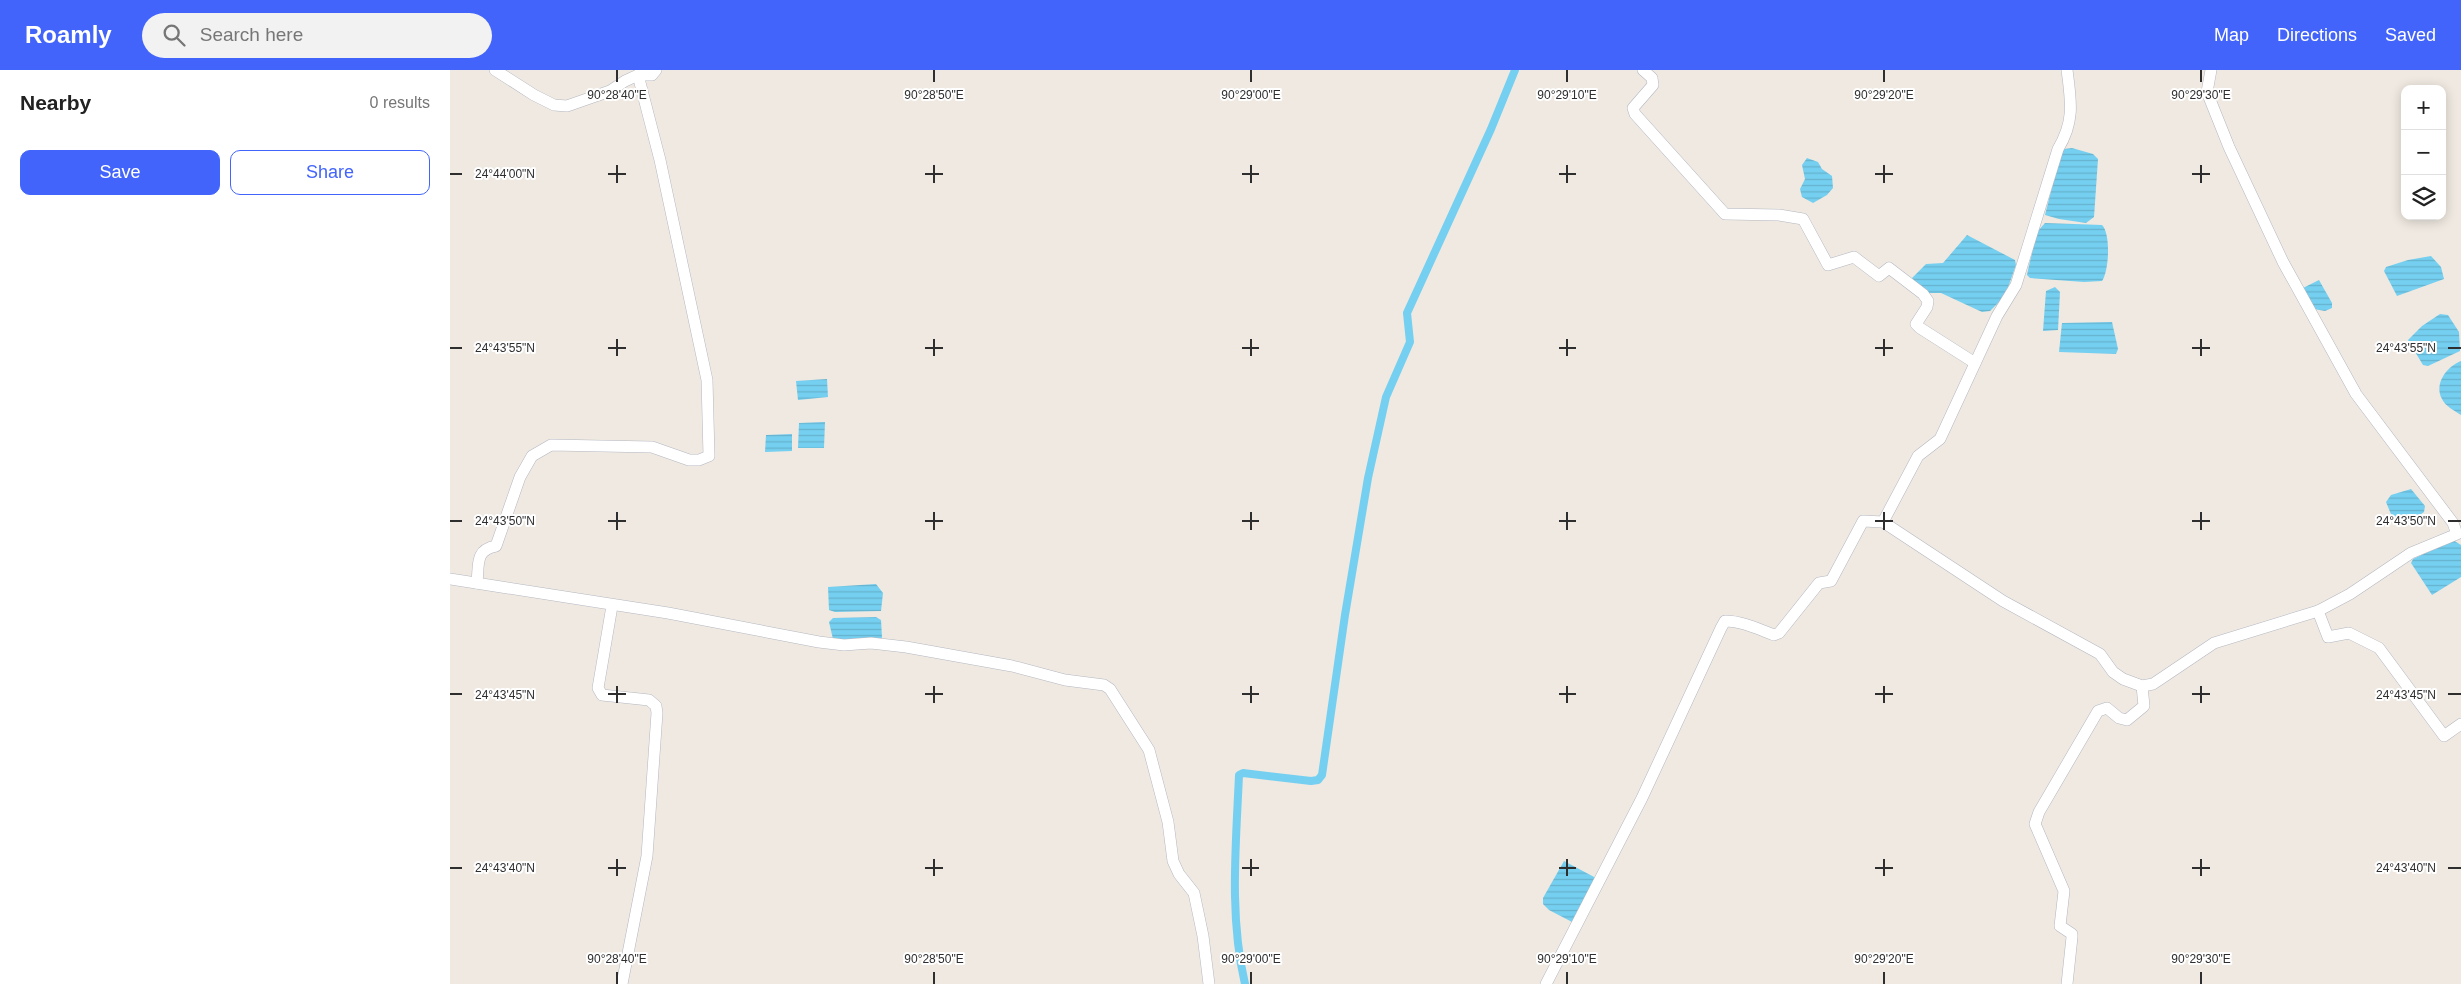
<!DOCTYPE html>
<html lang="en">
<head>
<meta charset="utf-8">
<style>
  body { margin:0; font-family:Arial,sans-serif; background:#f2f2f2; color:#222 }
  .controls { position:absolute; right:15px; top:15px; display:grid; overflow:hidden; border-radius:10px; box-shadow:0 2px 12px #0003 }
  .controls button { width:45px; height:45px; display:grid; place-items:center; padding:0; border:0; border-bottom:1px solid #e0e0e0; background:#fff; color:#222; font:25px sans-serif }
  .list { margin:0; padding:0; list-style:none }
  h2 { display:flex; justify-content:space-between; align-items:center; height:65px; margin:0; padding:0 20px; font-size:21px }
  h2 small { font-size:16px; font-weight:400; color:#767676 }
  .actions { display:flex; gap:10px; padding:15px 20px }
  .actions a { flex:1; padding:11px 0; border:1px solid #4264fb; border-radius:10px; text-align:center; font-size:18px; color:#4264fb }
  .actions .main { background:#4264fb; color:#fff }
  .icon { flex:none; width:28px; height:28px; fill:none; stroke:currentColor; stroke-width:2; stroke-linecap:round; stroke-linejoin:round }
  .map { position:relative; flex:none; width:2011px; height:914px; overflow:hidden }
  header { display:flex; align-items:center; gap:30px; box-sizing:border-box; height:70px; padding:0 25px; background:#4264fb; color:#fff }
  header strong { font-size:24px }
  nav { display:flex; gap:28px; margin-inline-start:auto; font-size:18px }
  .search { width:350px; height:45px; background:#f2f2f2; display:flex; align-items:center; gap:12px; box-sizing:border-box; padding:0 18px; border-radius:28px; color:#767676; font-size:19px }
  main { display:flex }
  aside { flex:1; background:#fff }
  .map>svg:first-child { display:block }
  .water { fill:url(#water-rules) }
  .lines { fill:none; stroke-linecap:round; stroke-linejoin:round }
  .canal { stroke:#75cff0; stroke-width:8 }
  .minor-casing { stroke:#b4b7c1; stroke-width:12 }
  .minor { stroke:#fff; stroke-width:11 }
  .ticks { fill:none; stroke:#2e2e2e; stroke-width:2 }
  .ticks-label { font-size:12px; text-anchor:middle; fill:#2e2e2e; stroke:#fff; stroke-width:4; stroke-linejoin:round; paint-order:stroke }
</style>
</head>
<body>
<header>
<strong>Roamly</strong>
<div class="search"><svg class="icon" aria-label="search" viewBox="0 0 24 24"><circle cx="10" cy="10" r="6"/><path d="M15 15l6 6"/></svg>Search here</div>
<nav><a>Map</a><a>Directions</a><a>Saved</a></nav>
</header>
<main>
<aside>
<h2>Nearby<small>0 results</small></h2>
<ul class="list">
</ul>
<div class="actions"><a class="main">Save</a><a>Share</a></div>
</aside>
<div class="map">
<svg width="2011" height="914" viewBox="0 0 2011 914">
  <defs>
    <pattern id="water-rules" width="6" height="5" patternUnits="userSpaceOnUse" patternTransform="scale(1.25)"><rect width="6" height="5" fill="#75cff0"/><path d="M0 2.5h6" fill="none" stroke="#66b2ce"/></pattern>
  </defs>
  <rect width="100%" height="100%" fill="#efe9e1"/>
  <g class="water">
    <path d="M1622 78 1643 84 1648 89 1644 147 1636 153 1609 149 1595 145 1611 82 1614 79Z"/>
    <path d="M1357 88 1368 92 1372 99 1382 106 1383 118 1377 125 1363 133 1352 127 1350 119 1355 109 1352 95Z"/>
    <path d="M1595 153 1652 155C1661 164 1659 201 1652 211L1634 212 1580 208 1577 205 1578 200 1587 162Z"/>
    <path d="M1517 165 1565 190 1566 195 1555 226 1540 241 1532 242 1491 223H1476L1463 211 1462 208 1476 194 1493 193Z"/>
    <path d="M1981 186 1991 197 1994 209 1947 226 1934 201 1936 197 1958 190Z"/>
    <path d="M1869 210 1882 233V238L1875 241 1864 239 1853 218Z"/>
    <path d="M1605 217 1610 222 1608 260 1593 261 1596 221Z"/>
    <path d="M1990 244 1998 245 2009 262 2010 281 1978 296 1973 295 1958 270 1972 256Z"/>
    <path d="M1662 252 1668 279 1666 284 1609 282 1612 253Z"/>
    <path d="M2011 291V345C2005 341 1995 336 1992 329 1984 314 1996 297 2011 291Z"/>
    <path d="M377 309 378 327 348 330 346 311Z"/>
    <path d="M375 352 374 378H348L349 353Z"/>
    <path d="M342 364V381L315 382 316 365Z"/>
    <path d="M1961 419 1975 436 1974 442 1955 456 1943 449 1936 432 1941 425Z"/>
    <path d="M2003 470 2011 475V507L1982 525 1961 493 1963 489Z"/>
    <path d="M426 514 433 523 431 541 385 542 379 540 378 517Z"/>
    <path d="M426 547 431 550 432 567 431 570 383 569 379 552 383 548Z"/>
    <path d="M1114 791 1146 808 1124 853 1099 840 1093 834V828Z"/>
  </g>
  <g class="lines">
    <path class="canal" d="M795 914C779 846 786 775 789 705L793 703 861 711 868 710 872 705 895 545 918 408 936 327 960 272 957 243 1041 59 1065 0"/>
    <g class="minor-casing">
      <g id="minor">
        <path d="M45 0 84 25 104 35 117 36 160 21 175 11 188 5H202L206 0"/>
        <path d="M1193 0 1202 8 1203 15 1183 38 1185 44 1275 144 1329 145 1353 149 1378 195 1404 187 1429 206 1439 198 1473 224 1478 231 1477 237 1466 254 1470 258 1525 293"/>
        <path d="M1433 452 1468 386 1490 369 1547 246 1566 215 1608 79C1625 51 1621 31 1617 0"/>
        <path d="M0 509 218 543 369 572 394 575 421 573 456 577 562 596 615 610 654 615 660 619 699 680 718 752 723 791 729 804 744 823 753 866 759 914"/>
        <path d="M27 513C29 494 25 480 46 476L70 407 82 386 101 375 202 377 239 390H249L259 386 257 310 210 90 188 5"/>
        <path d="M162 536 148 618 152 625 199 630 206 636 207 643 197 786 172 914"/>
        <path d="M1868 541 1878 567 1899 563 1929 578 1994 666 2011 654"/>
        <path d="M1096 914 1192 728 1271 558 1275 551C1292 551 1308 559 1324 565L1329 563 1369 513 1381 511 1413 451 1433 452 1553 531 1650 584 1663 602 1673 609 1692 616 1703 614 1764 573 1868 541 1900 524 1961 483 2007 464 2003 453 1906 324 1833 192 1779 77 1757 22 1761 0"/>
        <path d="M1617 914 1622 867V864L1610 856 1614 821 1585 754 1589 742 1648 641 1657 638 1669 648 1677 650 1694 636 1692 616"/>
      </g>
    </g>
    <use href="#minor" class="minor"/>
  </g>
  <path class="ticks" d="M167 0V12M484 0V12M801 0V12M1117 0V12M1434 0V12M1751 0V12M167 95V113M484 95V113M801 95V113M1117 95V113M1434 95V113M1751 95V113M0 104H12M158 104H176M475 104H493M792 104H809M1109 104H1126M1425 104H1443M1742 104H1760M167 269V286M484 269V286M801 269V286M1117 269V286M1434 269V286M1751 269V286M0 278H12M158 278H176M475 278H493M792 278H809M1109 278H1126M1425 278H1443M1742 278H1760M1998 278H2011M167 442V460M484 442V460M801 442V460M1117 442V460M1434 442V460M1751 442V460M0 451H12M158 451H176M475 451H493M792 451H809M1109 451H1126M1425 451H1443M1742 451H1760M1998 451H2011M167 616V633M484 616V633M801 616V633M1117 616V633M1434 616V633M1751 616V633M0 624H12M158 624H176M475 624H493M792 624H809M1109 624H1126M1425 624H1443M1742 624H1760M1998 624H2011M167 789V806M484 789V806M801 789V806M1117 789V806M1434 789V806M1751 789V806M0 798H12M158 798H176M475 798H493M792 798H809M1109 798H1126M1425 798H1443M1742 798H1760M1998 798H2011M167 902V914M484 902V914M801 902V914M1117 902V914M1434 902V914M1751 902V914"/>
  <g class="ticks-label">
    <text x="167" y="29">90°28'40"E</text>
    <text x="484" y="29">90°28'50"E</text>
    <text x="801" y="29">90°29'00"E</text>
    <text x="1117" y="29">90°29'10"E</text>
    <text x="1434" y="29">90°29'20"E</text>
    <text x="1751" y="29">90°29'30"E</text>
    <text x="55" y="108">24°44'00"N</text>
    <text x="55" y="282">24°43'55"N</text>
    <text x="1956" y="282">24°43'55"N</text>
    <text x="55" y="455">24°43'50"N</text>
    <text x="1956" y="455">24°43'50"N</text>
    <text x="55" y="629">24°43'45"N</text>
    <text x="1956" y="629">24°43'45"N</text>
    <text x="55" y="802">24°43'40"N</text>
    <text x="1956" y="802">24°43'40"N</text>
    <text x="167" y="893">90°28'40"E</text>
    <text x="484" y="893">90°28'50"E</text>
    <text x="801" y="893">90°29'00"E</text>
    <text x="1117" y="893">90°29'10"E</text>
    <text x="1434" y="893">90°29'20"E</text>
    <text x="1751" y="893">90°29'30"E</text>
  </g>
</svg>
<div class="controls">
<button>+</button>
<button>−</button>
<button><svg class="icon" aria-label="layers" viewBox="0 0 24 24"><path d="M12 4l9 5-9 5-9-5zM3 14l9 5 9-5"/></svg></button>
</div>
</div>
</main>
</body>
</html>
